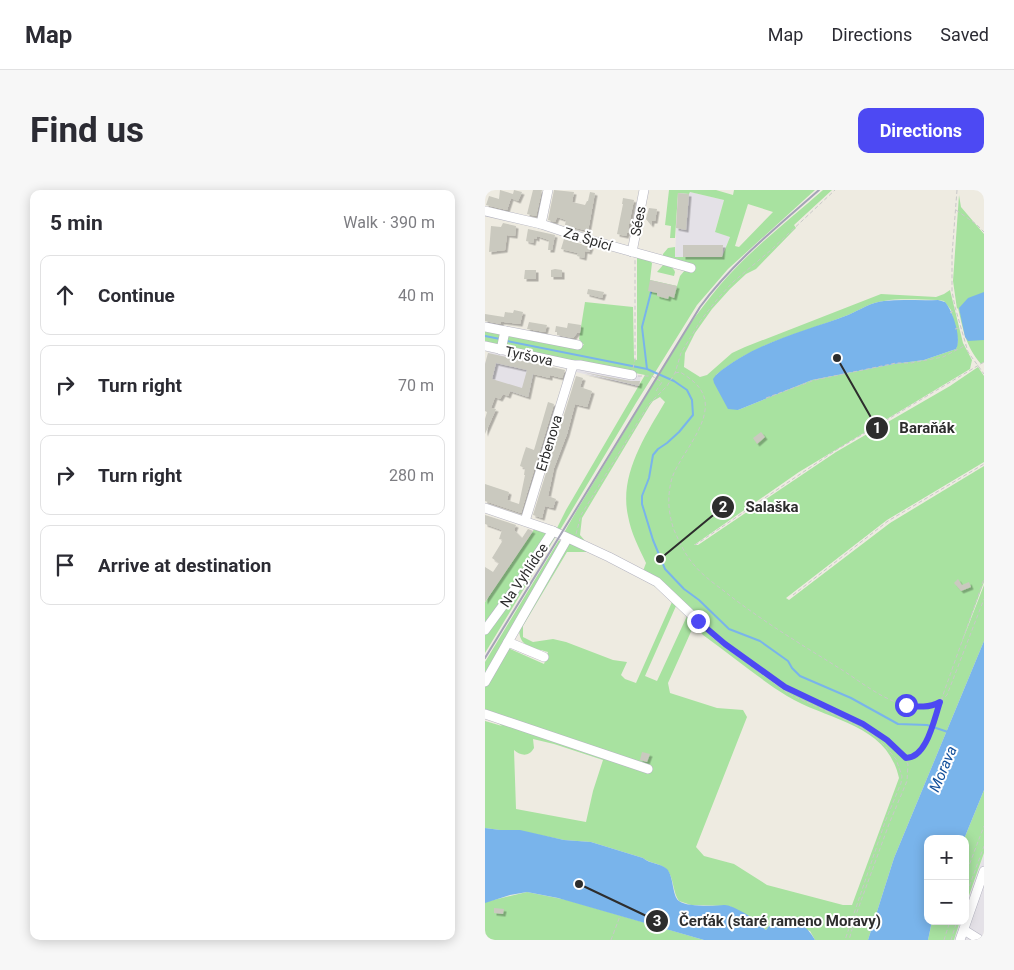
<!DOCTYPE html>
<html lang="en">
<head>
<meta charset="utf-8">
<style>
  body { margin:0; font-family:Roboto,sans-serif; background:#f7f7f7; color:#2b2b33 }
  .controls { position:absolute; right:15px; bottom:15px; display:grid; overflow:hidden; border-radius:10px; box-shadow:0 2px 12px #0003 }
  .controls button { width:45px; height:45px; display:grid; place-items:center; padding:0; border:0; border-bottom:1px solid #e1e1e2; background:#fff; color:#2b2b33; font:25px sans-serif }
  .stop { position:absolute; width:15px; height:15px; margin:-11px; border:4px solid #4d49f3; border-radius:50%; background:#fff }
  .stop.end { background:#4d49f3; border-color:#fff; box-shadow:0 1px 5px #0008 }
  .list { margin:0; padding:0; list-style:none }
  h2 { display:flex; justify-content:space-between; align-items:center; height:65px; margin:0; padding:0 20px; font-size:21px }
  h2 small { font-size:16px; font-weight:400; color:#7c7c81 }
  .list li { display:grid; grid-template-columns:32px 1fr auto; gap:15px; align-items:center; box-sizing:border-box; height:80px; margin:0 10px 10px; padding:0 10px; border:1px solid #e1e1e2; border-radius:10px }
  .list b { display:block; font-size:19px; white-space:nowrap }
  .list em { font-size:16px; font-style:normal; color:#7c7c81 }
  .icon { flex:none; width:28px; height:28px; fill:none; stroke:currentColor; stroke-width:2; stroke-linecap:round; stroke-linejoin:round }
  .map { position:relative; flex:none; width:499px; height:750px; overflow:hidden; border-radius:10px }
  header { display:flex; align-items:center; gap:30px; box-sizing:border-box; height:70px; padding:0 25px; background:#fff; border-bottom:1px solid #e1e1e2 }
  header strong { font-size:24px }
  nav { display:flex; gap:28px; margin-inline-start:auto; font-size:18px }
  .intro { display:flex; align-items:center; justify-content:space-between; box-sizing:border-box; height:120px; padding:0 30px }
  h1 { margin:0; font-size:35px }
  .button { padding:12px 22px; border-radius:10px; background:#4d49f3; color:#fff; font-size:18px; font-weight:700 }
  main { display:flex; gap:30px; padding:0 30px }
  aside { flex:1; background:#fff; border-radius:10px; box-shadow:0 2px 12px #0003 }
  .map>svg:first-child { display:block }
  .industrial { fill:#e4e1e7 }
  .green { fill:#a8e2a0; fill-rule:evenodd }
  .water { fill:#79b4eb }
  .lines { fill:none; stroke-linecap:round; stroke-linejoin:round }
  .stream { stroke:#79b4eb; stroke-width:2 }
  .building { fill:#cac9bf; fill-rule:evenodd; filter:url(#shadow) }
  .minor-casing { stroke:#b4b4c0; stroke-width:10 }
  .path { stroke:#c8c8c8; stroke-width:1; stroke-dasharray:4 2.5; stroke-linecap:butt }
  .minor { stroke:#fff; stroke-width:9 }
  .rail { stroke:#a4a3b7; stroke-width:2 }
  .route { stroke:#4d49f3; stroke-width:6 }
  .labels { text-anchor:middle; dominant-baseline:central; stroke-width:4; stroke-linejoin:round; paint-order:stroke }
  .street-label { font-size:14px; fill:#2d2d2d; stroke:#fff }
  .water-label { font-size:15px; font-style:italic; fill:#13509b; stroke:#fff }
  .leader { fill:none; stroke:#2d2d2d; stroke-width:2 }
  .callout-dot { fill:#2d2d2d; stroke:#fff; stroke-width:2 }
  .mark-label { font-size:15px; text-anchor:middle; font-weight:bold; fill:#fff }
  .callout-label { font-size:15px; text-anchor:middle; font-weight:bold; fill:#2d2d2d; stroke:#fff; stroke-width:4; stroke-linejoin:round; paint-order:stroke }
</style>
</head>
<body>
<header>
<strong>Map</strong>
<nav><a>Map</a><a>Directions</a><a>Saved</a></nav>
</header>
<div class="intro"><h1>Find us</h1><a class="button">Directions</a></div>
<main>
<aside>
<h2>5 min<small>Walk · 390 m</small></h2>
<ul class="list">
<li><svg class="icon" aria-label="ahead" viewBox="0 0 24 24"><path d="M12 20V5M6 11l6-6 6 6"/></svg><div><b>Continue</b></div><em>40 m</em></li>
<li><svg class="icon" aria-label="right" viewBox="0 0 24 24"><path d="M7 20v-9h11M14 6l5 5-5 5"/></svg><div><b>Turn right</b></div><em>70 m</em></li>
<li><svg class="icon" aria-label="right" viewBox="0 0 24 24"><path d="M7 20v-9h11M14 6l5 5-5 5"/></svg><div><b>Turn right</b></div><em>280 m</em></li>
<li><svg class="icon" aria-label="arrive" viewBox="0 0 24 24"><path d="M6 21V4h12l-3 4 3 4H6"/></svg><div><b>Arrive at destination</b></div></li>
</ul>
</aside>
<div class="map">
<svg width="499" height="750" viewBox="0 0 499 750">
  <defs>
    <filter id="shadow"><feDropShadow dx="2.5" dy="2.5" stdDeviation="0" flood-color="#0004"/></filter>
  </defs>
  <rect width="100%" height="100%" fill="#eeebe1"/>
  <g class="industrial">
    <path d="M205 2 239 10 230 41 245 47 237 67H190L193 3 204 4Z"/>
    <path d="M5 162 51 173 43 207 0 193V174L3 163Z"/>
    <path d="M93 174 156 186 154 197 91 182Z"/>
    <path d="M499 664V750H469L475 731H480V717Z"/>
  </g>
  <g class="green">
    <path d="M184 0H231L248 5 249 0H330L243 79 212 115 151 213 75 340 72 338 81 320 160 185 0 153V139L99 155 94 149 100 112 148 117 149 169 152 170V67L164 70 167 73 165 90 192 96 195 86 200 80 178 66V64L183 58 190 57V67H237L245 47 230 42 239 10 205 2 204 4 193 3 190 48H185L186 36 180 35ZM263 14 288 22 254 57 250 56Z"/>
    <path d="M338 0H347L309 35 311 38 307 42 271 79 261 84 245 99 227 119 210 143 200 163 199 177 215 187 222 185 247 163 260 157 396 104 451 107 459 104 465 100 478 153 487 170 485 179 314 282 209 355H213L351 262 465 196 493 177 499 186V272L402 330 301 408 304 410 405 333 499 276V392L475 457 499 395V451L409 668 383 750H330L325 741 289 729 281 740 266 727 244 716 206 715 194 711C188 703 189 690 183 681 178 673 165 674 158 668L106 652 79 650 35 641 15 640 0 638V531L17 536 0 524V472L74 350 76 352 23 458 59 474 63 462C47 457 34 458 34 438L80 344V341L92 320 204 135C214 122 224 108 235 95 265 60 303 31 338 0ZM453 110 459 111 466 120 470 137 473 151 471 159 439 170 409 174 327 190 253 220 231 185C268 153 318 143 363 125 375 120 386 112 399 111 416 108 435 110 453 110ZM175 207 180 212C160 246 134 285 143 326 146 343 154 358 161 373L158 381 101 352 95 345 97 328 165 215 168 211ZM82 362H105L161 390 176 401 187 412 151 493 140 489 136 485 142 472 128 470 81 452 68 449 48 452 38 447V436ZM191 416 202 426 172 491 160 486ZM209 435 218 445C246 465 273 488 302 506 343 531 402 533 414 588L367 715H358L282 695 249 674 219 666 211 657 262 527 258 520 232 518 185 503 183 493ZM48 549 69 554 118 570 108 601 101 632 31 619 29 560C36 566 44 567 49 558Z"/>
    <path d="M474 5 476 17 499 44V172L496 174C481 157 478 139 473 118L472 119 468 91Z"/>
    <path d="M178 75C184 75 188 77 190 82L189 86 172 82Z"/>
    <path d="M50 338 67 346H71L0 463V412Z"/>
    <path d="M499 600V663L480 717V649H479Z"/>
    <path d="M42 702 82 710 219 750H0V712Z"/>
    <path d="M447 731H475L469 750H443Z"/>
  </g>
  <g class="water">
    <path d="M499 102V150L483 151 480 147 474 118 483 108Z"/>
    <path d="M453 110 460 112C468 121 477 149 471 159L439 170 409 174 327 190 253 220 243 219 229 193 228 189 231 185C268 153 318 142 363 125 375 120 386 112 399 111 417 109 435 111 453 110Z"/>
    <path d="M499 451V600L479 649H443V731H447L443 750H383L409 668Z"/>
    <path d="M0 638 15 640H35L79 650 106 652 158 668C165 674 175 673 182 679 189 687 187 706 194 711 201 717 230 716 239 715 246 714 267 727 273 732 277 735 278 738 281 740L291 727C308 727 322 735 330 750H219L73 708 42 702 25 705 0 713Z"/>
  </g>
  <g class="lines">
    <g class="stream">
      <path d="M0 146 15 149"/>
      <path d="M22 151 162 179 189 191 202 200 207 210 208 225 194 242 182 253 173 259 168 265 164 288 157 306V314L168 350 180 379 199 399 214 410 244 439 275 451 303 471 307 478 315 486 366 508 413 534 442 535 463 542"/>
      <path d="M162 179 157 137 166 102"/>
    </g>
  </g>
  <g class="building">
    <path d="M15 0 28 4 29 0 37 2 33 11 26 8 22 20 1 15 4 6 14 9Z"/>
    <path d="M48 0H57L51 26 42 24Z"/>
    <path d="M69 0 89 2 87 12 100 15 102 11H103L105 2 110 3 103 41 80 35 81 30 72 27 70 32 63 30Z"/>
    <path d="M193 3 204 4 201 40 191 38Z"/>
    <path d="M138 8 149 10 143 39 145 42 142 43 141 46 132 44 138 14H137Z"/>
    <path d="M164 18 172 19 170 31H167L166 35 161 29Z"/>
    <path d="M18 33 31 36 30 46 22 45 20 60 4 62 6 36 16 37Z"/>
    <path d="M43 39 70 45 67 60H63L64 50 52 46V49L49 48 48 53 41 51Z"/>
    <path d="M79 49 106 57 104 62 100 61 99 68 92 66 93 63 76 59Z"/>
    <path d="M198 55H238L237 67H198Z"/>
    <path d="M70 79 77 80V87H66V80Z"/>
    <path d="M40 80H51V89H39Z"/>
    <path d="M165 90 192 96 189 108 184 106 183 109 172 106V103L163 101Z"/>
    <path d="M103 99 119 102 117 108 102 104Z"/>
    <path d="M29 120 38 122 35 134 19 132H16V134L0 131V124L19 127 20 122 28 123Z"/>
    <path d="M44 132 62 135 60 142 42 139Z"/>
    <path d="M83 133 96 135 95 143H92L88 148 72 145V142H70L71 136 82 138Z"/>
    <path d="M3 163 80 180 77 188 65 185V188L48 184 43 207 25 201 23 206 18 204 15 209 10 207 6 218 11 219 0 244V229L2 222 0 221V174ZM11 173 42 180 37 198 7 189Z"/>
    <path d="M97 182 146 191H155L154 196Z"/>
    <path d="M91 186 98 188 95 197 107 201 102 217 90 214 82 244 69 278 63 306 71 309 68 318 60 316 57 328 48 325Z"/>
    <path d="M63 212 69 214 36 323 0 311V294L24 302 22 310 34 314 40 285H39L40 278 35 276 38 266 41 257 49 260Z"/>
    <path d="M276 242 280 247 272 254 268 248Z"/>
    <path d="M0 325 31 335 29 340 37 348 43 339 48 341 0 412V377L8 382 14 373 7 368 18 350 14 349 17 340 0 334Z"/>
    <path d="M473 389 477 395 484 392 486 397 476 401 469 393Z"/>
    <path d="M157 562 165 564 162 572 155 570Z"/>
    <path d="M9 718 19 719 18 724 9 723Z"/>
  </g>
  <g class="lines">
    <g class="minor-casing">
      <g id="minor">
        <path d="M0 21 56 34 101 49 206 78"/>
        <path d="M56 34 63 0"/>
        <path d="M147 62 159 0"/>
        <path d="M0 137 93 155"/>
        <path d="M0 156 88 175H95L147 185"/>
        <path d="M16 160 20 141"/>
        <path d="M0 318 68 341 124 367 172 392 213 431"/>
        <path d="M40 331 88 175"/>
        <path d="M0 440 30 399 68 341"/>
        <path d="M23 452 59 467"/>
        <path d="M0 492 82 349"/>
        <path d="M0 524 163 579"/>
        <path d="M479 740 495 750"/>
        <path d="M475 750 499 681"/>
      </g>
    </g>
    <g class="path">
      <path d="M472 0 467 65V101L470 117 483 162 499 184"/>
      <path d="M471 20 491 34 499 42"/>
      <path d="M465 123 468 121"/>
      <path d="M470 139 474 138"/>
      <path d="M148 178 150 170V69"/>
      <path d="M190 183 195 182C200 185 206 189 210 193 240 221 196 261 187 288 182 305 183 323 189 340 195 353 200 365 210 376 219 387 233 396 244 405 279 432 317 455 354 478 375 491 396 509 420 515 436 518 450 517 462 505L499 409"/>
      <path d="M153 186H167L177 192 171 201 173 203"/>
      <path d="M281 208 330 190 411 173H426L458 167 481 155"/>
      <path d="M91 344 96 325 164 214 182 196 190 183 196 163 216 130 234 107 248 92 286 60 350 0"/>
      <path d="M210 355 351 260 499 172"/>
      <path d="M308 405 403 331 499 274"/>
      <path d="M219 436 240 454 300 497 366 527 390 541 415 561 423 574 422 591 404 634 372 722 364 750"/>
      <path d="M217 437 230 450 304 504 363 531 386 543 400 556 411 569 417 586 416 593 400 632 360 750"/>
      <path d="M421 568C431 568 436 562 441 553L499 389"/>
      <path d="M480 686 499 636"/>
      <path d="M480 708 499 656"/>
      <path d="M126 750 135 726"/>
      <path d="M459 750 465 731"/>
      <path d="M466 750 472 731"/>
    </g>
    <use href="#minor" class="minor"/>
    <path class="rail" d="M0 468 215 117C248 72 292 37 334 0"/>
  </g>
  <g class="lines">
    <path class="route" d="M213 431 240 454 300 497 378 534 402 550 421 568C442 568 449 529 455 512 444 518 433 517 421 515"/>
  </g>
  <g class="labels">
    <g class="street-label">
      <text transform="translate(153 31) rotate(-79)">Sées</text>
      <text transform="translate(103 49) rotate(17)">Za Špicí</text>
      <text transform="translate(44 166) rotate(12)">Tyršova</text>
      <text transform="translate(64 253) rotate(-73)">Erbenova</text>
      <text transform="translate(39 385) rotate(-56)">Na Vyhlídce</text>
    </g>
    <g class="water-label">
      <text transform="translate(458 579) rotate(-67)">Morava</text>
    </g>
  </g>
  <path class="leader" d="M352 168L392 238M175 369L238 317M94 694L172 731"/>
  <g class="callout-dot">
    <circle cx="352" cy="168" r="5"/>
    <circle cx="175" cy="369" r="5"/>
    <circle cx="94" cy="694" r="5"/>
    <circle cx="392" cy="238" r="12"/>
    <circle cx="238" cy="317" r="12"/>
    <circle cx="172" cy="731" r="12"/>
  </g>
  <g class="mark-label">
    <text x="392" y="243">1</text>
    <text x="238" y="322">2</text>
    <text x="172" y="736">3</text>
  </g>
  <g class="callout-label">
    <text x="442" y="243">Baraňák</text>
    <text x="287" y="322">Salaška</text>
    <text x="295" y="736">Čerťák (staré rameno Moravy)</text>
  </g>
</svg>
<div class="controls">
<button>+</button>
<button>−</button>
</div>
<div class="stop" style="left:421px;top:515px"></div>
<div class="stop end" style="left:213px;top:431px"></div>
</div>
</main>
</body>
</html>
